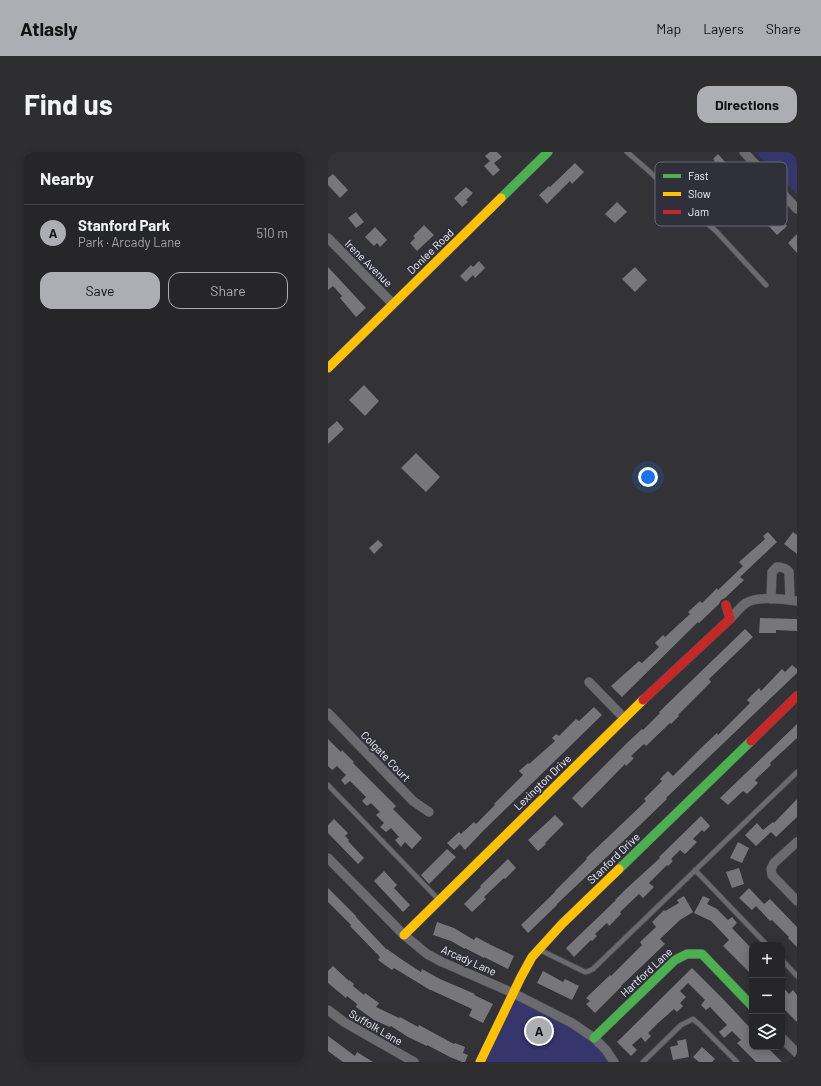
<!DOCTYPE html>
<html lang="en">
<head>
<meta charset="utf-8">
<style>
  body { margin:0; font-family:Barlow,sans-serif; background:#2e2e31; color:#f1f3f6 }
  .controls { position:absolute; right:12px; bottom:12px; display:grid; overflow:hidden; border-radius:8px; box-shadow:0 2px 10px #0003 }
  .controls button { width:36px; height:36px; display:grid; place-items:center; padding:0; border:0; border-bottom:1px solid #424346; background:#262629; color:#f1f3f6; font:20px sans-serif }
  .you { position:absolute; left:320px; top:325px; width:14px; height:14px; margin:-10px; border:3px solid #fff; border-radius:50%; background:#1a73e8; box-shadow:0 0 0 6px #1a73e833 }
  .badge { display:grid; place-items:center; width:26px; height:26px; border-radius:50%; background:#adaeb4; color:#111; font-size:13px; font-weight:700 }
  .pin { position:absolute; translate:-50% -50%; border:2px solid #fff; box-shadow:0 1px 4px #0006 }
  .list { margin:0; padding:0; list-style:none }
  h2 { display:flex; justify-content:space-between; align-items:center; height:52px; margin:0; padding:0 16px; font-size:17px }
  h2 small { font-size:13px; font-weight:400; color:#a4a5a8 }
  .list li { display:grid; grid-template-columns:26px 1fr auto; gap:12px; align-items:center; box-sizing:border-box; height:56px; padding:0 16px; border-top:1px solid #424346 }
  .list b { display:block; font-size:15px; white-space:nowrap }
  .list p { margin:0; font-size:13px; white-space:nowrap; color:#a4a5a8 }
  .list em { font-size:13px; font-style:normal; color:#a4a5a8 }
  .actions { display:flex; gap:8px; padding:12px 16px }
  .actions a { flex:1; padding:9px 0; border:1px solid #adaeb4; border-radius:12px; text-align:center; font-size:14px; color:#adaeb4 }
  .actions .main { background:#adaeb4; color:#111 }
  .icon { flex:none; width:22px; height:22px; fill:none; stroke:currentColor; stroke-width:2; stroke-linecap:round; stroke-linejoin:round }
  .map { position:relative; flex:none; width:469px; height:910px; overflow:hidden; border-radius:12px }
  header { display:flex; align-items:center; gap:24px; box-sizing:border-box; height:56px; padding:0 20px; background:#adaeb4; color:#111 }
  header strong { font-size:19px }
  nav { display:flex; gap:22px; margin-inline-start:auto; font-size:14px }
  .intro { display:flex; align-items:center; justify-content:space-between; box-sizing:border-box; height:96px; padding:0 24px }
  h1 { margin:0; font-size:28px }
  .button { padding:10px 18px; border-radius:12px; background:#adaeb4; color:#111; font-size:14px; font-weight:700 }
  main { display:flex; gap:24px; padding:0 24px }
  aside { flex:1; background:#262629; border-radius:12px; box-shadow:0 2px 10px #0003 }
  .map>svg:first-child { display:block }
  .green { fill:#36356c }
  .building { fill:#76767b }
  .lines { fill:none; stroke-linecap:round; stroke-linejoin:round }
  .lane-casing { stroke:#4d4e52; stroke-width:6 }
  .street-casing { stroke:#4d4e52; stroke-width:10 }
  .fast-casing { stroke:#4d4e52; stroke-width:10 }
  .slow-casing { stroke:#4d4e52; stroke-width:10 }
  .jam-casing { stroke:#4d4e52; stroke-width:10 }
  .lane { stroke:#6b6b6f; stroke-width:4.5 }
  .street { stroke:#6b6b6f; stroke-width:9 }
  .fast { stroke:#4caf50; stroke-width:9 }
  .slow { stroke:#ffc107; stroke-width:9 }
  .jam { stroke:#c62828; stroke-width:9 }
  .labels { text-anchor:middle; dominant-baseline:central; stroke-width:4; stroke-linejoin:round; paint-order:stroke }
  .street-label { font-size:11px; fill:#eff0f7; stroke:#2f303a }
  .key { fill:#2f303a; stroke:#696a73; stroke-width:1 }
  .key-label { font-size:11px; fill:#eff0f7 }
</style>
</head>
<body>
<header>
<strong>Atlasly</strong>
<nav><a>Map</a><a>Layers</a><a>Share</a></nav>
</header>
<div class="intro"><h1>Find us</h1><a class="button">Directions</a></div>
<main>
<aside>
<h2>Nearby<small></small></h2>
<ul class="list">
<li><span class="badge">A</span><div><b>Stanford Park</b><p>Park · Arcady Lane</p></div><em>510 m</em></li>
</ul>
<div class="actions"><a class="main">Save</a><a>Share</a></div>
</aside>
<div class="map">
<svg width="469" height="910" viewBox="0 0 469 910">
  <rect width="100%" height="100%" fill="#323237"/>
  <g class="green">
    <path d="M427 0H469V43Z"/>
    <path d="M188 848C214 858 249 875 269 894 274 899 277 904 281 909L280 910H157Z"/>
  </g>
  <g class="building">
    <path d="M162 0H169L174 5 166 11 172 18 165 24 156 14 162 9 157 4Z"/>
    <path d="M390 2 398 11 391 18 386 14 389 12 385 7Z"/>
    <path d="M247 11 256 20 244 32 242 29 219 52 211 43 221 34 222 35Z"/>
    <path d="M5 22 20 38 12 46 0 33V26Z"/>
    <path d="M138 35 145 41 138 48 140 50 134 55 126 46Z"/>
    <path d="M433 48 459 74 449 83 424 56Z"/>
    <path d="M289 50 299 60 287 71 277 62Z"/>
    <path d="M28 60 36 70 28 76 20 66Z"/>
    <path d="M96 73 106 83 89 99 82 91 87 86 85 84Z"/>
    <path d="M47 75 59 88 52 95 49 91 46 94 37 85Z"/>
    <path d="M469 82V101L460 91Z"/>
    <path d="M151 109 157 116 147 126 145 123 138 130 132 124 143 113 145 115Z"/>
    <path d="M0 115 38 156 28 165 12 146 14 144 5 134 0 138Z"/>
    <path d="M307 115 319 128 307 140 294 127Z"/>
    <path d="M36 233 51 249 37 264 21 248Z"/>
    <path d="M9 269 16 277 0 292V277Z"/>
    <path d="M88 301 112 325 98 340 73 316Z"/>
    <path d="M440 380 449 390 412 425 416 428 397 446 393 448 391 452 371 471 370 470 294 545 283 534 311 509 314 511 331 495 327 491 335 483 337 485 362 462 360 460 372 449 374 451 389 436 390 438 415 414 411 410 437 387 435 384Z"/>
    <path d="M465 380 469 383V402L456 392Z"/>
    <path d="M50 388 55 393 46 402 41 396Z"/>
    <path d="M432 466 469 467V479L448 478V481H431Z"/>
    <path d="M417 477 425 485 381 527 383 530 350 563 351 564 343 572 342 571 318 594 316 592 303 604 306 606 298 614 297 612 254 656 244 646 299 591 314 577 315 578 332 561 331 560Z"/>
    <path d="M464 513 469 517V521L338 646 339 647 283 701 229 752V753L200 781 193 773 227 740V739L259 707 258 706 318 649 316 647 334 629 332 627 340 619 345 624 374 595 389 581 390 583 422 551 419 548 431 536 433 539 454 517 457 520Z"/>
    <path d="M266 555 274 563 155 679 137 698 132 692 126 698 119 691 131 680 133 682 146 670 148 672 167 653 166 652 195 623 191 619 200 611 201 612 227 589 224 586 228 582 231 584 248 567 251 569Z"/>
    <path d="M469 572V586L442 611 443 613 427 628 430 631 419 642 415 639 400 653 392 646Z"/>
    <path d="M0 587 13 600 14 598 26 610 25 611 68 654 65 657 94 686 84 697 77 690 73 695 67 688 71 685 63 676 58 680 52 675 56 671 48 663 52 660 43 651 39 654 34 649 38 645 22 629 17 633 13 628 18 623 9 614 4 618 0 614Z"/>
    <path d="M469 647V665L448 685 443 680 428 694 417 683 429 671 435 678 445 670 446 671Z"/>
    <path d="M227 663 236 672 217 691 218 692 210 699 200 688Z"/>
    <path d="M373 664 382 674 376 680 374 678 365 687 369 690 357 702 352 698 343 707 345 709 340 714 339 713 321 731 326 735 315 746 311 742 292 760 293 762 281 774 279 771 267 782 269 784 264 789 263 788 246 805 238 796 288 748H287L298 737 332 706 331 705Z"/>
    <path d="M6 667 20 681 17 684 21 688 20 689 36 706 30 712 0 681V673Z"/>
    <path d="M410 690 421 696 414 711 402 706Z"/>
    <path d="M119 697 128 705 101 732 93 723Z"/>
    <path d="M180 707 188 716 177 727 176 726 156 745 158 747 144 760 136 752 153 735 152 734Z"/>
    <path d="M411 716 416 732 404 736 398 720Z"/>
    <path d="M56 719 69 733 66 736 82 753 75 760 46 729Z"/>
    <path d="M0 736 28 764V765L58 797H59L76 809 93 820 94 817 112 827 147 842 146 843 165 852 155 871 141 864 144 857 103 838H102L66 816 64 818 50 808 52 805 22 774 23 773 0 750Z"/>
    <path d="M421 736 436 752 442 747 469 775V795L460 786 461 785 444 768 442 769 428 754 424 758 411 746Z"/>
    <path d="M356 744 365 760 352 768 332 787 337 792 293 834H294L267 861 258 852 262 849 258 846 282 823 283 824 314 793 312 790 328 775 324 770 336 758 337 759 351 751 349 748Z"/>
    <path d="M375 744 382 747 379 752 389 757 400 768 404 765 409 771 404 776 424 797V823L395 794 401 788 383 769 366 761Z"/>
    <path d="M109 770 126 776 146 788 148 785 163 793 186 804 180 817 156 805V806L137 796V797L123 789 105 783Z"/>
    <path d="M5 814 21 829V828L26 832 25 834 36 843 37 841 51 851 48 855 71 866 72 865 90 875 91 873 126 892 127 891 137 895 135 901 140 903 137 910H134L122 905 99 893V894L80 885 63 874 62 875 46 868 28 855 29 852 19 844 18 846 0 831V819Z"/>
    <path d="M364 816 396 848 424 878V895H439L454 910H428L409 891 413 888 404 879 396 886 391 880 399 873 382 855 378 858 373 853 377 848 360 831 352 839 358 845 352 851 355 854 349 860 346 857 329 872 320 881 323 884 317 890 313 885 304 893 309 898 303 904 289 890Z"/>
    <path d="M215 819 235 830 237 827 251 834 244 848 209 831Z"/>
    <path d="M454 834 461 842 465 838 469 843V870L454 855Z"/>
    <path d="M0 884 27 904 29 900 45 910H15L0 899Z"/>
    <path d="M358 887 361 905 345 908 342 895 350 893 349 889Z"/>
    <path d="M374 895 387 907 384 910H371L365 905Z"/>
  </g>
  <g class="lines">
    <g class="lane-casing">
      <g id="lane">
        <path d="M299 0 322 20 351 48 388 79 438 133"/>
        <path d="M0 633 111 748"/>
        <path d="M367 718 439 793"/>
        <path d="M212 798 257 820 261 819 265 817 469 620"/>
        <path d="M454 808 469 824"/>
        <path d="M315 910 353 873 365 867 371 872 409 910"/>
      </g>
    </g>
    <g class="street-casing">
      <g id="street">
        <path d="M416 0 469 57"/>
        <path d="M0 86 65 152"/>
        <path d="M443 447 444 420 449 415C454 415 458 416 461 420L462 448"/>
        <path d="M402 467C407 462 412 455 418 451 429 444 456 447 469 449"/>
        <path d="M261 530 296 566"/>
        <path d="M0 561 85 649 101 660"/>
        <path d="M469 690 446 711 443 717 444 723 469 749"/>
        <path d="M0 706 76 783 99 802 114 810 185 841 244 871 266 886 278 898 286 910"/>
        <path d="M0 858 16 870 86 910"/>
        <path d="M454 886 469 901"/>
      </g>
    </g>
    <g class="fast-casing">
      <g id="fast">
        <path d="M173 46 220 0"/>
        <path d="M291 717 423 589"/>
        <path d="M266 886 347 808 359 802H374L424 854"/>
      </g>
    </g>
    <g class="slow-casing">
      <g id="slow">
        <path d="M0 216 173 46"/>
        <path d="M76 783 315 548"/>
        <path d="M152 910 193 825 204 805 234 772 291 717"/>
      </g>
    </g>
    <g class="jam-casing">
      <g id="jam">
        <path d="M315 548 402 467 398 453"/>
        <path d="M423 589 469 544"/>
      </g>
    </g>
    <use href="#lane" class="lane"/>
    <use href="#street" class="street"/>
    <use href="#fast" class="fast"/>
    <use href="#slow" class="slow"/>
    <use href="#jam" class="jam"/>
  </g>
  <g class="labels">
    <g class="street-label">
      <text transform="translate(102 99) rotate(-44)">Donlee Road</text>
      <text transform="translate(41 111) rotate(45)">Irene Avenue</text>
      <text transform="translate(58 604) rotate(46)">Colgate Court</text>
      <text transform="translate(214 630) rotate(-44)">Lexington Drive</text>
      <text transform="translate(285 706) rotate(-44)">Stanford Drive</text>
      <text transform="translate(141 808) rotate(24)">Arcady Lane</text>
      <text transform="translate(318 820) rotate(-43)">Hartford Lane</text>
      <text transform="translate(48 875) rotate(30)">Suffolk Lane</text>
    </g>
  </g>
  <rect x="327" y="10" width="132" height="64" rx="6" class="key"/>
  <rect x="335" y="22" width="18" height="4" fill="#4caf50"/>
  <rect x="335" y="40" width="18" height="4" fill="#ffc107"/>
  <rect x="335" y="58" width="18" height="4" fill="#c62828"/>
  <g class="key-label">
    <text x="360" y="28">Fast</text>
    <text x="360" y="46">Slow</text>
    <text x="360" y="64">Jam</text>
  </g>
</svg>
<div class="controls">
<button>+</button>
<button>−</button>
<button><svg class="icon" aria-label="layers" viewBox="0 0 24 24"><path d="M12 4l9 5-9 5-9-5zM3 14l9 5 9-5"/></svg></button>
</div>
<div class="you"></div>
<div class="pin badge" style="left:211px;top:879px">A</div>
</div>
</main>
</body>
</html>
